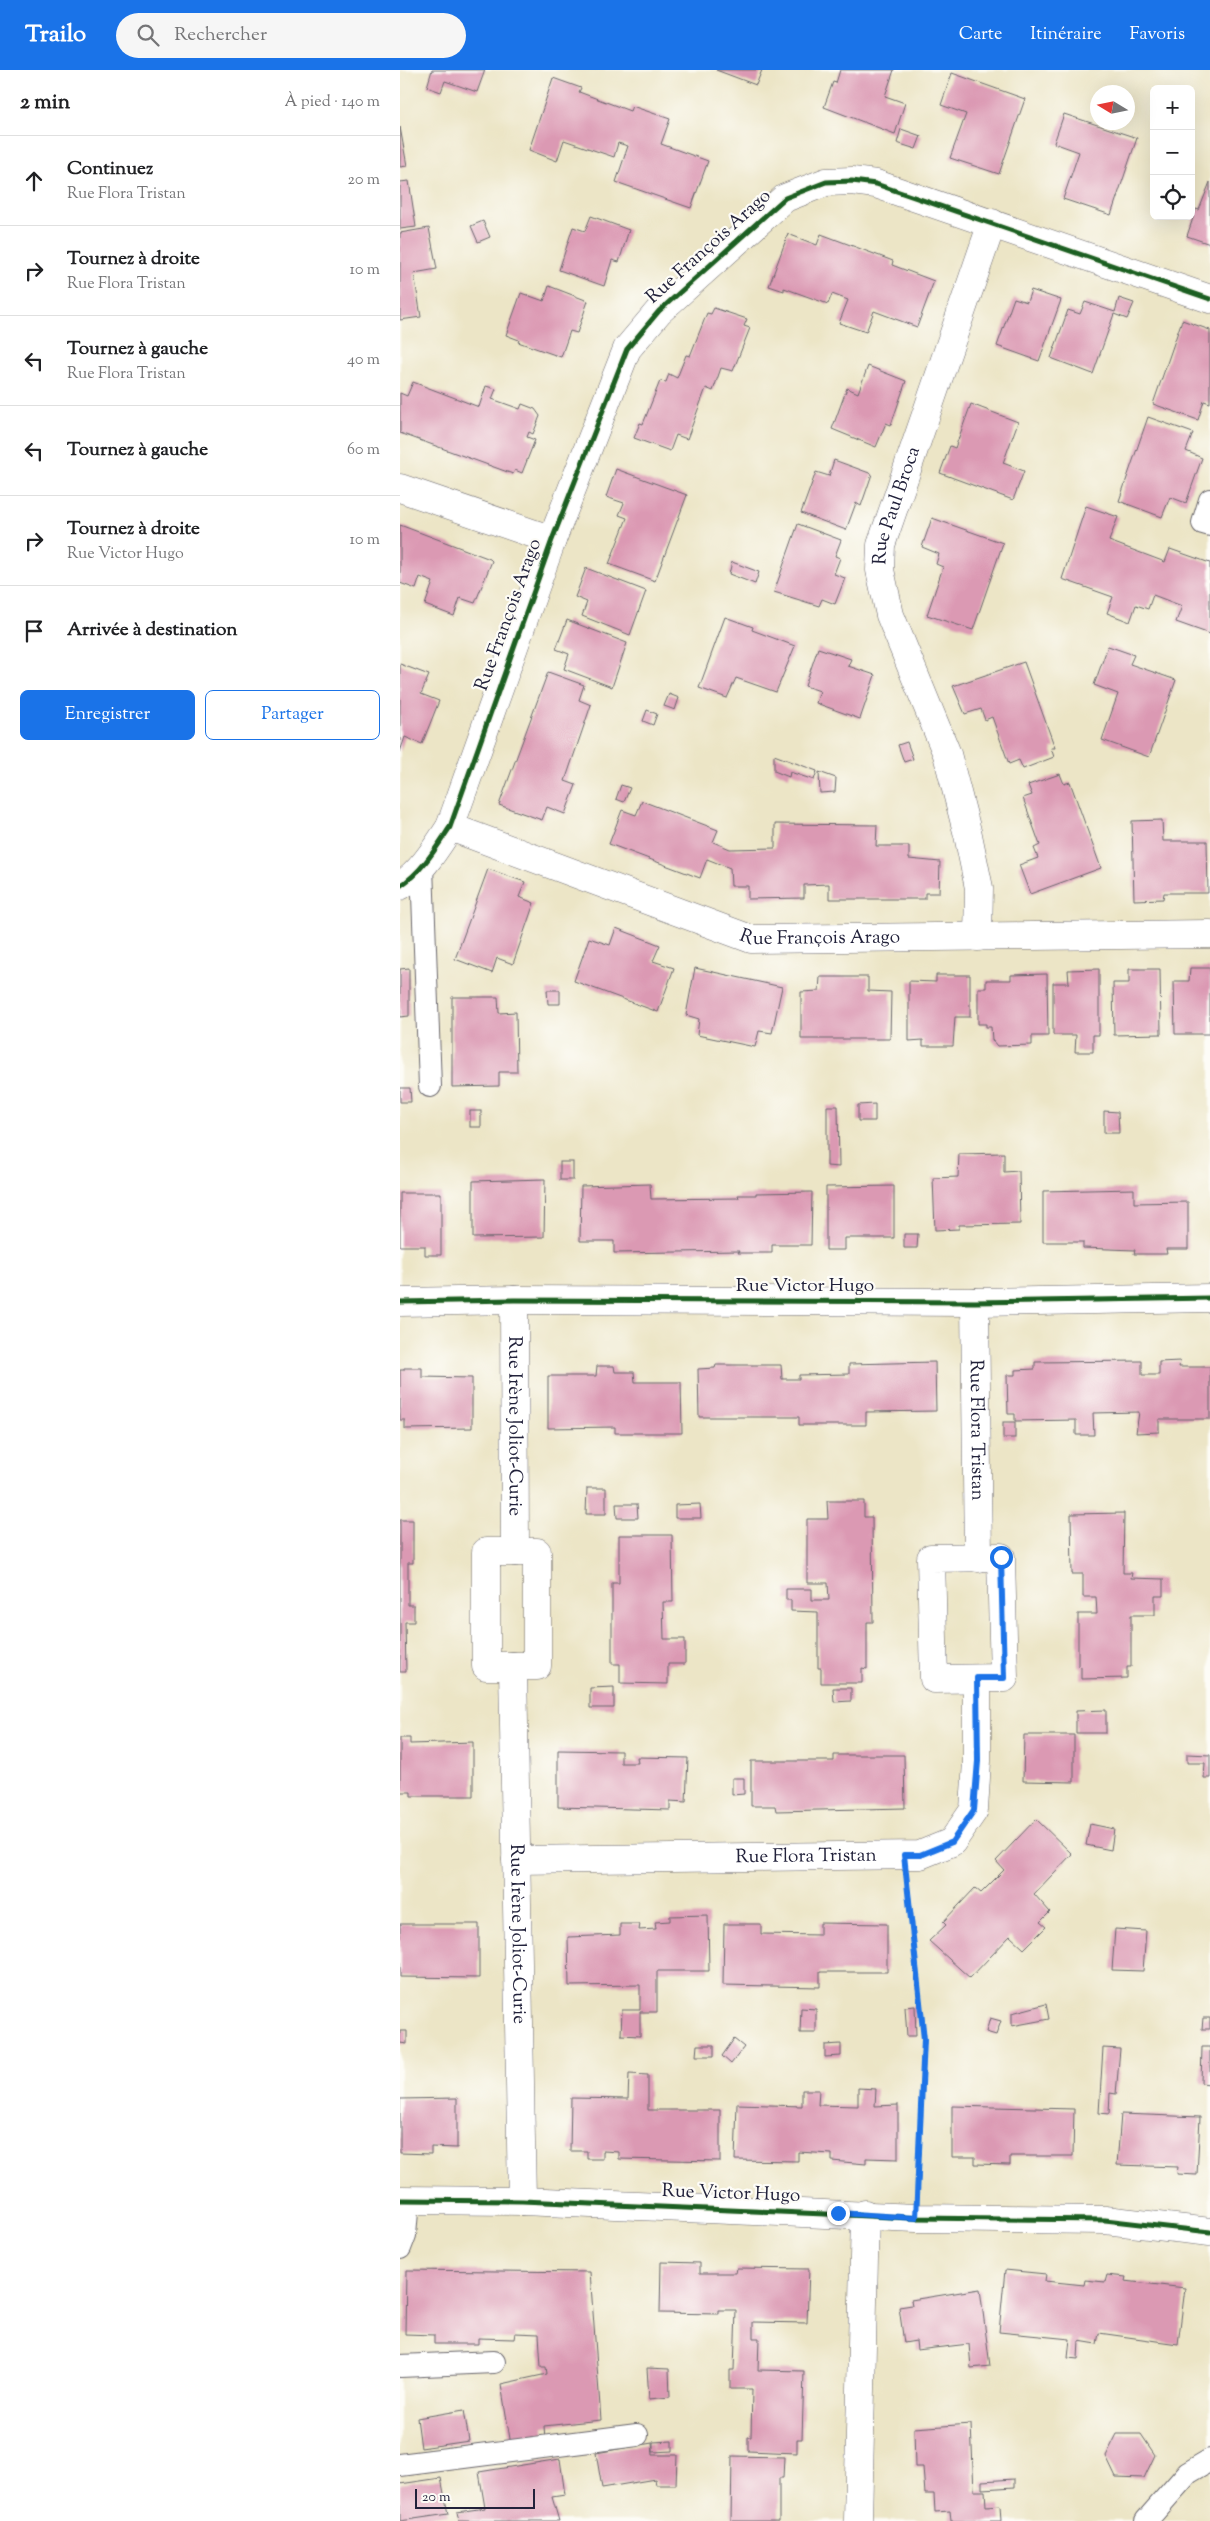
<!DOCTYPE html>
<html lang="fr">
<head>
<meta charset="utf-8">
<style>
  body { margin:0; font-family:"Sorts Mill Goudy",serif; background:#f6f6f6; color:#202124 }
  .controls { position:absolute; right:15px; top:15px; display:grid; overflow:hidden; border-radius:8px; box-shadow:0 5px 20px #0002 }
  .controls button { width:45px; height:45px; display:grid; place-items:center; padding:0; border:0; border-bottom:1px solid #e0e0e0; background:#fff; color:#202124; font:25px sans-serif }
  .compass { position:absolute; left:690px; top:15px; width:45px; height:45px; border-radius:50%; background:#fff; box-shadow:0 5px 20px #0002; rotate:280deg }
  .scale { position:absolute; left:15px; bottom:12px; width:120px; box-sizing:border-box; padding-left:5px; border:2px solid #22223b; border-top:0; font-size:14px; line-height:18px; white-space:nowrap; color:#22223b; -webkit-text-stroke:4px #fdfcf7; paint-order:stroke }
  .stop { position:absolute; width:15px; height:15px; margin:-11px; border:4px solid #1a73e8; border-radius:50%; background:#fff }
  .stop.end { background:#1a73e8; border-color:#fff; box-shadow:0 1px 5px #0008 }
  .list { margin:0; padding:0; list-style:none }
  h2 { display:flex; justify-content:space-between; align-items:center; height:65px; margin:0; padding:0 20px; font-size:21px }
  h2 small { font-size:16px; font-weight:400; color:#757577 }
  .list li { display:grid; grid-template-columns:32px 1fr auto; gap:15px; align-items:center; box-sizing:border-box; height:90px; padding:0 20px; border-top:1px solid #e0e0e0 }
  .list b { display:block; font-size:19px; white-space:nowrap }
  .list p { margin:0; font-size:16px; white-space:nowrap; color:#757577 }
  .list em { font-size:16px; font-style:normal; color:#757577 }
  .actions { display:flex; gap:10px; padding:15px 20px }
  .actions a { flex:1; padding:11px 0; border:1px solid #1a73e8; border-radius:8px; text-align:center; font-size:18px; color:#1a73e8 }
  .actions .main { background:#1a73e8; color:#fff }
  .icon { flex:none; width:28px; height:28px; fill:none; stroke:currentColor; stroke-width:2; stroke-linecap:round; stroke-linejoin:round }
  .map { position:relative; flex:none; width:810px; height:2451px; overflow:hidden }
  header { display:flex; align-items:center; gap:30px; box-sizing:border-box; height:70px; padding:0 25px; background:#1a73e8; color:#fff }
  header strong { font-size:24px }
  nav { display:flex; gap:28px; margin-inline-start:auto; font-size:18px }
  .search { width:350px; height:45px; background:#f6f6f6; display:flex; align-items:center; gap:12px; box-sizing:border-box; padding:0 18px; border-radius:28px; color:#757577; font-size:19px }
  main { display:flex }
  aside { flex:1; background:#fff }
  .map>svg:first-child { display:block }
  .building { fill:#db99b3 }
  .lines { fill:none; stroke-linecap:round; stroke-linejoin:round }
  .service-casing { stroke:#69666c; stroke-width:24 }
  .minor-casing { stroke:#69666c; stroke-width:29 }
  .path { stroke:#69666c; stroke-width:3; stroke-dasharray:4 4; stroke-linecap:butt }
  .service { stroke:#fff; stroke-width:22 }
  .minor { stroke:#fff; stroke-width:28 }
  .cycleway-casing { stroke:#fdfcf7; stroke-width:8 }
  .cycleway { stroke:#1b5e20; stroke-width:5 }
  .route { stroke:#1a73e8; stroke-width:6 }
  .labels { text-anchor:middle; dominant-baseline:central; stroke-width:4.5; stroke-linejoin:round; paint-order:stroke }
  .street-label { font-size:19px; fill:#22223b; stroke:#fdfcf7 }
</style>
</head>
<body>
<header>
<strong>Trailo</strong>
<div class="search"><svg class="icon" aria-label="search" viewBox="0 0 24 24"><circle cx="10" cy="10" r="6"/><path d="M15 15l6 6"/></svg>Rechercher</div>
<nav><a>Carte</a><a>Itinéraire</a><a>Favoris</a></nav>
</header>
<main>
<aside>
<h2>2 min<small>À pied · 140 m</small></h2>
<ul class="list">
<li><svg class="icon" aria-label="ahead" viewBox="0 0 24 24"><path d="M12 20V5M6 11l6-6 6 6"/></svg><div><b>Continuez</b><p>Rue Flora Tristan</p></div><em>20 m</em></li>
<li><svg class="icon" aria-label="right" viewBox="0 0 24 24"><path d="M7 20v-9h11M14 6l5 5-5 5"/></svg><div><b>Tournez à droite</b><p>Rue Flora Tristan</p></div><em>10 m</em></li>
<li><svg class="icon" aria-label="left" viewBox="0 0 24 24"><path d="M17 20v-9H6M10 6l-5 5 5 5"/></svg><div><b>Tournez à gauche</b><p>Rue Flora Tristan</p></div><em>40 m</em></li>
<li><svg class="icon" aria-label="left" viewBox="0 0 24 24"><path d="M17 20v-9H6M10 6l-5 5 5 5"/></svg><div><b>Tournez à gauche</b></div><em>60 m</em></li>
<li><svg class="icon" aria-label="right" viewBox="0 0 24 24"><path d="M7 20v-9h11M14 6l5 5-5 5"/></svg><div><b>Tournez à droite</b><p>Rue Victor Hugo</p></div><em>10 m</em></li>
<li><svg class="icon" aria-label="arrive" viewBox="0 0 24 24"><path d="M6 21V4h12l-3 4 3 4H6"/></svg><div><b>Arrivée à destination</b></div></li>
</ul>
<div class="actions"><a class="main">Enregistrer</a><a>Partager</a></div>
</aside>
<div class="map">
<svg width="810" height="2451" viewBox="0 0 810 2451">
  <rect width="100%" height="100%" fill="#fdfcf7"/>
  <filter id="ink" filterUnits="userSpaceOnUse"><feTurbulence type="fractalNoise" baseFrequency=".02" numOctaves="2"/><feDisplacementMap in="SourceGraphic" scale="10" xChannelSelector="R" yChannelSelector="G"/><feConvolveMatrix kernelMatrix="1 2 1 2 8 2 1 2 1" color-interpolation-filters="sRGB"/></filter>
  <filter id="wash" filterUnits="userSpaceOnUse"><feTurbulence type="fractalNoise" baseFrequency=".0096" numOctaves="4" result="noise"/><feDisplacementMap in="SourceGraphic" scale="20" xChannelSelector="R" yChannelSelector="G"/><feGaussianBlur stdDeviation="1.12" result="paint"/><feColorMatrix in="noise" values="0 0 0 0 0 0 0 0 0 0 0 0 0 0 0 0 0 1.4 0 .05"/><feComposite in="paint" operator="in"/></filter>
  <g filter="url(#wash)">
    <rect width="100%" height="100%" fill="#ece5c6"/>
    <g id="blocks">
      <g class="building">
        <path d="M32 0H85L77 22 45 11 41 22 27 17Z"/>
        <path d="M316 0H362L356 15Z"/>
        <path d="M440 0H494L485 26 505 33 495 64 424 37 433 12 436 13Z"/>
        <path d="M552 3 625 29 599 104 550 88 566 44 541 35Z"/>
        <path d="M153 8 181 18 179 22 222 38 230 41 232 36 270 49 261 74 308 91 291 138 216 112 228 76 218 73 214 87 164 70 157 91 129 80Z"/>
        <path d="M664 44 737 68 711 145 663 129 679 82 654 73Z"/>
        <path d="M0 57 7 96 0 97Z"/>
        <path d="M501 59 521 66 516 79 497 73Z"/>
        <path d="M9 111 16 157 0 159V112Z"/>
        <path d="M810 112V174L787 166 796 139 799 140Z"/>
        <path d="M191 146 229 160 219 192 212 190 204 216 159 200 173 157 185 161Z"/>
        <path d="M83 151 90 167 78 172 71 156Z"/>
        <path d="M29 158 37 199 14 203 21 247 0 250V163Z"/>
        <path d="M388 164 417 175 421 164 493 191 492 195 534 211 517 257 474 241 466 262 439 253 448 230 432 224 428 234 384 218V221L369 216Z"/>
        <path d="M149 216 188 231 177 263 170 261 161 287 118 272 119 270 106 265 121 223 144 231Z"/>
        <path d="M631 220 661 230 639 291 597 276 614 228 627 232Z"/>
        <path d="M719 228 734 233 727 249 714 244 693 304 651 288 668 240 680 244 685 232 715 242Z"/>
        <path d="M314 238 347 249 344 256 350 258 333 301 321 298 313 321 306 318 287 369 276 365 270 381 234 368 240 353 243 354 260 311 266 312 269 304 277 308 286 285 290 286 307 243 311 244Z"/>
        <path d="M782 250 810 260V333L804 331 798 350 753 334Z"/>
        <path d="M468 296 506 311 491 355 486 353 476 377 432 359 447 318 458 323Z"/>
        <path d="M13 312 79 337 86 316 96 319 92 329 120 339 122 334 135 339 140 346 133 364 129 362 127 367 135 370 122 403 115 400 113 404 0 363V323L7 326Z"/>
        <path d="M571 334 618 352 603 393 624 401 613 430 540 403 550 376 555 378Z"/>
        <path d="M748 347 793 363 786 381 802 388 786 433 770 427 762 447 719 431Z"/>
        <path d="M434 390 472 404 461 436 456 433 446 460 401 443 416 402 429 406Z"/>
        <path d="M216 399 287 425 255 511 209 494 227 448 219 445 224 433 206 427Z"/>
        <path d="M686 436 718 447 709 471 765 492 770 479 810 493V564L776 552 782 536 753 525 748 539 736 535 730 552 707 543 713 527 662 509Z"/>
        <path d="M532 448 603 473 573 560 527 545 543 497 536 494 539 484 522 477Z"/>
        <path d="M398 454 441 470 435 486 440 488 434 504 445 508 435 534 422 529 419 536 374 522Z"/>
        <path d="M0 455 90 489 92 491 75 533 60 528 54 546 25 535 33 512 20 507 16 519 0 513Z"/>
        <path d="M332 492 359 502 355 514 329 504Z"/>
        <path d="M186 498 246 521 230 565 182 546 187 532 175 527Z"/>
        <path d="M325 547 353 557 352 560 395 576 376 622 336 608 327 628 299 618Z"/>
        <path d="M167 550 227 573 212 617 164 599 169 584 156 579Z"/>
        <path d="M708 576 734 585 730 594 776 610 749 687 702 670 718 624 694 615Z"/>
        <path d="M418 578 451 589 448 596 475 605 460 649 416 633 420 621 405 616Z"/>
        <path d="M624 592 655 678H651L654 687 623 699 619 690 609 694 592 647 585 650 581 639 565 644 553 616Z"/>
        <path d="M0 594 29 605 21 624 39 631 22 674 5 667 0 682Z"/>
        <path d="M148 602 184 615 179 630 191 635 165 711 176 715 165 744 147 737 142 750 99 735Z"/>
        <path d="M269 624 279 628 275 640 264 636Z"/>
        <path d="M247 640 257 644 253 655 243 651Z"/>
        <path d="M507 672 513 689 504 692 498 675Z"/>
        <path d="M374 685 417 701 414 710 390 702 389 707 374 701Z"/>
        <path d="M419 702 436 708 435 722 420 723Z"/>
        <path d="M660 704 664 714 670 712 701 798 630 824 619 795 638 788 634 778 640 775 623 728 632 725 628 715Z"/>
        <path d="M221 715 230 718 224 732 216 729Z"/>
        <path d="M242 731 318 760 313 772 330 779 375 778V754L477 755 476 776H509V789L540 792 539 823H525V829H429V814L404 815V828L348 829V816H331L330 798 307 789 300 808 209 774 222 740 236 745Z"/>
        <path d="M762 750 763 771H807L808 823H764L763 829 734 830 732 751Z"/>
        <path d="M88 799 125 812 119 827 134 833 113 894 97 888 92 903 55 889Z"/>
        <path d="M216 858 260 875 253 891 274 898 258 942 174 911 189 868 210 875Z"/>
        <path d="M9 898V946L0 947V899Z"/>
        <path d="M295 898 382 917 372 963 359 961 355 977 297 965 299 949 286 945Z"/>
        <path d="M790 898H810V964H775L774 911H789Z"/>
        <path d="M699 899V965H693V982H675L676 965H653V913H669L668 900Z"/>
        <path d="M729 899H760L761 964 714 965 713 913H729Z"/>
        <path d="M647 904 648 966H632V975L597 976 592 970 591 957H586V954H578V918H586V910H611V905Z"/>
        <path d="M536 905H570V947H555L553 976H523V970L509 971V911L536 912Z"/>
        <path d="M420 907H468V921L491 922 490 969H401V922L419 921Z"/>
        <path d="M147 920H160V934H148Z"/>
        <path d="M52 927H98L99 943 116 942 117 1002H99V1016L52 1017Z"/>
        <path d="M0 1018H10L11 1032H0Z"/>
        <path d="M475 1034V1051H458V1035Z"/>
        <path d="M427 1036H438L439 1097 427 1096Z"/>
        <rect x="70" y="1041" width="11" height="16"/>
        <path d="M704 1041 718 1042 719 1063H704Z"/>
        <path d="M604 1083V1102L619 1101 620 1154 559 1155V1159L535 1160 533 1108 558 1107 559 1084Z"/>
        <rect x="160" y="1092" width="13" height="18"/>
        <path d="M145 1109 144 1167 73 1168V1111Z"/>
        <path d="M250 1114 251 1129 339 1128 338 1125H356V1123L412 1122 411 1175H372V1183H338L339 1181 214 1183V1171H180L181 1116Z"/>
        <path d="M494 1116V1168H445V1180H426V1117Z"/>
        <path d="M734 1119V1133L788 1132V1179H766L767 1184H734L735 1180 683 1178V1172H643V1121Z"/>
        <path d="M0 1123H41V1185H25V1176H0Z"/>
        <path d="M504 1164H518L517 1178H504Z"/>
        <path d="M742 1291V1305H759V1292L780 1291 779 1297H810V1349H759V1362L736 1363 739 1342 693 1343 694 1365H676V1350L615 1351V1344H608L607 1305H615V1300L635 1299V1292Z"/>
        <path d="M535 1292 536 1341 466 1342V1355H399V1347H299L298 1299 315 1298 316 1295H381L382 1309H399V1305L449 1304V1294Z"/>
        <path d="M197 1296H214L215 1302H234L235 1312H281L282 1363H215V1357L148 1358V1306H196Z"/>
        <path d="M4 1298H22V1307L72 1308V1358L5 1359V1350H0V1300H4Z"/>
        <rect x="603" y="1352" width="12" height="16"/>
        <path d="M187 1418H206V1444H186Z"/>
        <path d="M427 1431H464V1447H472L473 1552H467V1599L462 1598V1613H421V1598H418V1542L391 1541V1530H386V1519H412V1530H429L428 1513H407V1449H428Z"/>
        <path d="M216 1434H237L238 1448H217Z"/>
        <path d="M300 1434 301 1448H275V1435Z"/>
        <path d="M724 1443 723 1503H732L731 1508 763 1509V1526H755V1545H731V1597H727V1608L681 1609V1597L678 1596V1544H697L696 1527H683V1504H672L671 1444Z"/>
        <path d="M0 1450H13V1493H8V1535H14V1552H5L6 1602H0Z"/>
        <path d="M219 1465H272L273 1532H263L264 1569H285V1594H268V1614L220 1613V1594H212V1513H219Z"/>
        <path d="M214 1617V1638H190V1618Z"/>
        <path d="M433 1618H451V1631L434 1632Z"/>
        <path d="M706 1640V1663H676V1641Z"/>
        <path d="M624 1665H674V1712L623 1711Z"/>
        <path d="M0 1668H10V1674L73 1672V1726H11V1722H0Z"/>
        <path d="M158 1680 221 1681V1693H238L237 1687 288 1688 286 1732 270 1731V1740L158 1737Z"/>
        <path d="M787 1684 810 1685V1708H804L805 1693H787Z"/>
        <path d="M434 1685H504L505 1738 376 1741 375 1736H351V1691H434Z"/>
        <path d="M332 1708H344V1724L332 1725Z"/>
        <path d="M636 1749 672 1784 634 1824 650 1842 640 1852 646 1857 624 1879 610 1866 570 1908 529 1871 546 1855 543 1852 575 1818 581 1823 604 1800 596 1791Z"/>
        <path d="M690 1754 714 1759 711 1780 686 1775Z"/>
        <path d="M308 1845 309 1901H257V1942H240V1966L221 1965 222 1940H240V1915L169 1916 168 1867 220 1865V1854H240L239 1860 256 1859 255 1852 270 1851V1846Z"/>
        <path d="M420 1853 487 1854V1902H420V1917L323 1915 324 1854H361V1864L420 1865Z"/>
        <path d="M0 1854H79V1908L0 1907Z"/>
        <path d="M715 1859 746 1861 743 1901 712 1900Z"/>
        <path d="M646 1934 649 1949 612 1956V1943Z"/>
        <path d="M515 1936 516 1966H507L505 1937Z"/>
        <path d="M401 1938 416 1939V1963H400Z"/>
        <path d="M590 1948 601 1951 596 1965 586 1962Z"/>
        <path d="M803 1948H810V1959H802Z"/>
        <path d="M0 1961H7V1974L0 1973Z"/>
        <path d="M334 1969 344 1977 331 1994 322 1986Z"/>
        <path d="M441 1974V1986L425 1987V1975Z"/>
        <path d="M297 1975H314V1986H296Z"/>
        <path d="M802 1977H810V2014L801 2013Z"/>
        <path d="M703 1978 720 1979 716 2024 710 2023 709 2044 699 2043Z"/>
        <path d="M229 2004 248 2005V2040H320V2091L219 2089V2082L203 2081V2089H187V2081H170L171 2028 228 2029Z"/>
        <path d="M458 2018 476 2019 475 2036 498 2035V2089L466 2088V2094L432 2091V2084L398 2082V2091L335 2090 337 2034 402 2036V2020H419L418 2035 458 2036Z"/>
        <path d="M57 2028V2078L31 2077V2084L0 2083V2029Z"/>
        <path d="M552 2036 674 2039 673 2086H610V2095L575 2094V2087H552Z"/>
        <path d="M721 2044 800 2047 797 2105 777 2104 778 2097 717 2095Z"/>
        <path d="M261 2192 300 2193V2203H336L337 2198 409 2199 407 2253 353 2252V2268H359L358 2300 404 2301 402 2369H397V2383L348 2381V2367H351L352 2319H330V2300H334L336 2240H319V2244L260 2243Z"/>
        <path d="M6 2200 190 2202 201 2350 144 2356 145 2371 111 2375 101 2314 147 2304 146 2297H141L139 2264 115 2263 114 2269 78 2268V2274H34V2265L5 2264Z"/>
        <path d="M605 2200 646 2204 645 2211 684 2215 685 2210 705 2212 707 2205 726 2207 725 2211 785 2218 778 2274 699 2263 697 2274 679 2271 678 2289 668 2288 670 2269 599 2262Z"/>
        <path d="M580 2219 590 2296 571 2298 569 2274 517 2280 516 2271 504 2273 499 2237 512 2235 511 2230Z"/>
        <path d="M247 2298 269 2299 270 2327 249 2329Z"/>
        <path d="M64 2340 69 2371 21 2378 17 2348Z"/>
        <path d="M571 2354 574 2421H585L586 2436 600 2435 601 2451H551L550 2441 535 2442 534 2424H525L523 2397H515L514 2358Z"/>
        <path d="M717 2364H741L755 2385 744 2408 716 2407 706 2386Z"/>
        <path d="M272 2371V2381L253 2382V2372Z"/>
        <path d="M252 2373 253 2385H277L276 2415H256L255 2409 202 2418 196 2383Z"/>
        <path d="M332 2386 384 2387 383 2408H379V2451H331Z"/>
        <path d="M160 2389 165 2425 152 2427 159 2451H59L57 2442 85 2438 79 2402Z"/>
        <path d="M41 2408 48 2444 0 2451V2414Z"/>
        <path d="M615 2409V2417L582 2419V2411Z"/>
      </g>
    </g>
  </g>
  <g filter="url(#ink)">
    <use href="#blocks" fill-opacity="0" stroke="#69666c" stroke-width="1"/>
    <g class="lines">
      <g class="service-casing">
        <g id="service">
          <path d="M810 430 803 453 810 455"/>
          <path d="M22 797 30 1016"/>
          <path d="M0 2178 5 2165 8 2130"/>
          <path d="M0 2296 94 2292"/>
          <path d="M0 2395 237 2365"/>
          <path d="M746 2451 788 2403 810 2390"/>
        </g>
      </g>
      <g class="minor-casing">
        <g id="minor">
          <path d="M0 418 152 470"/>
          <path id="s1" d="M50 757 351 869 810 864"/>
          <path d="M0 816C22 802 36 778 50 757L152 470 227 279 259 241 385 128 426 112 452 111 476 114 810 229"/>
          <path id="s2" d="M578 867 579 818 568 765 547 684 490 545 480 500 481 475 592 153"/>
          <path id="s3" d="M114 1230 115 1482"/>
          <path d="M0 1232 114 1230 575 1232 810 1228"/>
          <path id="s4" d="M575 1232 578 1488"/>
          <rect x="86" y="1482" width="51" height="114"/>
          <path d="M601 1487 604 1608 534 1609 531 1488Z"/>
          <path id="s5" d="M113 1596 122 2131"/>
          <path id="s6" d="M116 1790 520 1785 552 1772 574 1740 577 1691V1609"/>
          <path d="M0 2130 122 2131 516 2148 705 2150 810 2162"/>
          <path d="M458 2451 465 2144"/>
        </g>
      </g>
      <path class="path" d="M508 1819 524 1969 518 2112"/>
      <use href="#service" class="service"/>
      <use href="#minor" class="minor"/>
      <g class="cycleway-casing">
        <g id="cycleway">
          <path d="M0 816C22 802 36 778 50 757L152 470 227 279 259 241 385 128 426 112 452 111 476 114 810 229"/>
          <path d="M0 1232 114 1230 575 1232 810 1228"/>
          <path d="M0 2130 122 2131 516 2148 705 2150 810 2162"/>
        </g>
      </g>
      <use href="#cycleway" class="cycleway"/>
    </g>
  </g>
  <g class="lines" filter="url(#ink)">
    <path class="route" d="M438 2143 516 2148 524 1969 504 1785H520L552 1772 574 1740 578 1691 577 1608H604L601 1487"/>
  </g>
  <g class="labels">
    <g class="street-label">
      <text transform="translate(309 177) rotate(-42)">Rue François Arago</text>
      <text stroke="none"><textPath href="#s2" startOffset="450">Rue Paul Broca</textPath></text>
      <text transform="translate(109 545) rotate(-70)">Rue François Arago</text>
      <text stroke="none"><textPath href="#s1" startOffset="390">Rue François Arago</textPath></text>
      <text x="405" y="1216">Rue Victor Hugo</text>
      <text stroke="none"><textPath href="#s3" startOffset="126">Rue Irène Joliot-Curie</textPath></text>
      <text stroke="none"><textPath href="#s4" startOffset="128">Rue Flora Tristan</textPath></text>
      <text stroke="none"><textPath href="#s6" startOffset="290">Rue Flora Tristan</textPath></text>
      <text stroke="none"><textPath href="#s5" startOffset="268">Rue Irène Joliot-Curie</textPath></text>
      <text transform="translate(331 2124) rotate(2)">Rue Victor Hugo</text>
    </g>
  </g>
</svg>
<div class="controls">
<button>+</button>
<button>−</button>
<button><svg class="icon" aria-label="locate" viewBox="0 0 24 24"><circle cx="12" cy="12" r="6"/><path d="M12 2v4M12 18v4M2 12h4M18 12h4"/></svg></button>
</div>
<svg class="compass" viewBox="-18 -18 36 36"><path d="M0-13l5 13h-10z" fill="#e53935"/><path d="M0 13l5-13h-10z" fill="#757577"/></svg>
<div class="scale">20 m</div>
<div class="stop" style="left:601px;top:1487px"></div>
<div class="stop end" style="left:438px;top:2143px"></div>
</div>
</main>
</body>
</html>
